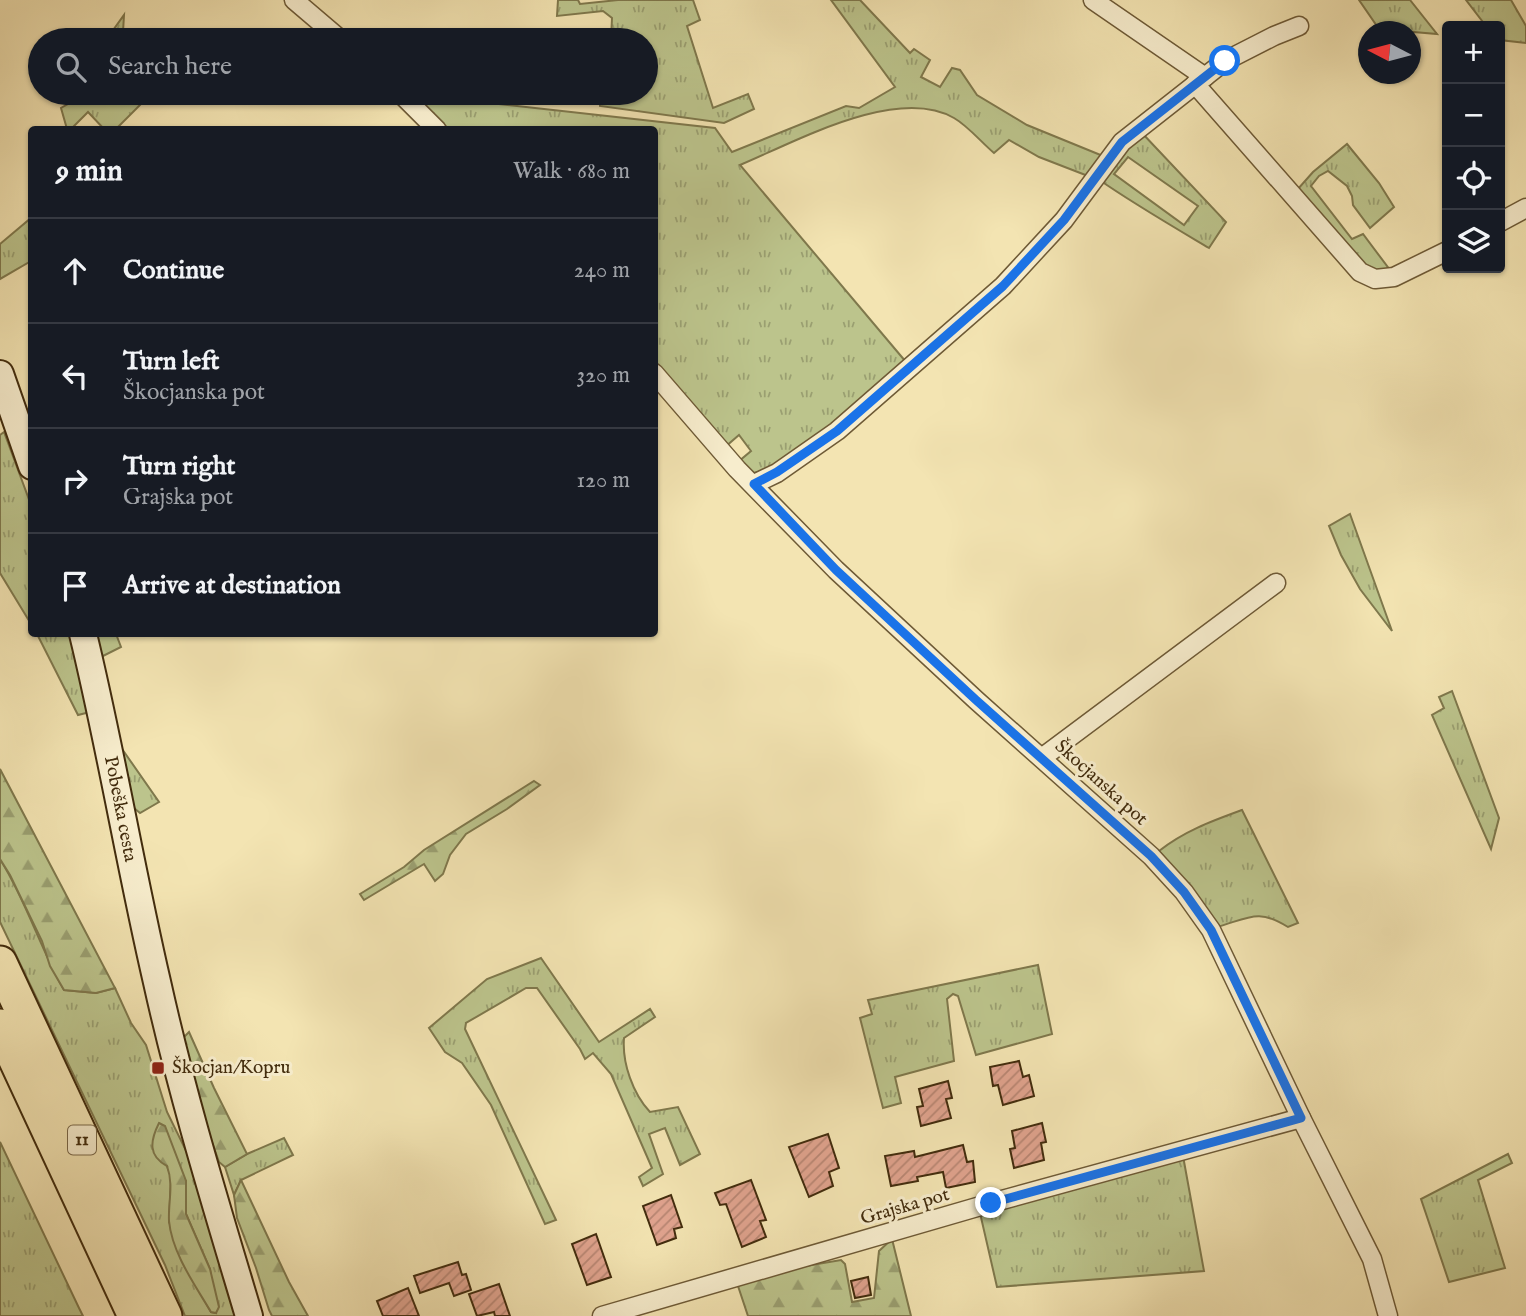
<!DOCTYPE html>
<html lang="en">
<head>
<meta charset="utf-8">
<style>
  body { margin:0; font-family:"IM FELL English",serif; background:#242831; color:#f1f3f6 }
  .controls { position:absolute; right:21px; top:21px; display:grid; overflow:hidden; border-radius:7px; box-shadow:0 2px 5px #0004 }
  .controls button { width:63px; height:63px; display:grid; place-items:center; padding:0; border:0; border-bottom:2px solid #363941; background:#171b24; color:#f1f3f6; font:35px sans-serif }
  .compass { position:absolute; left:1358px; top:21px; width:63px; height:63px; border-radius:50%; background:#171b24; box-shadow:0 2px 5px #0004; rotate:276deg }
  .stop { position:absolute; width:21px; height:21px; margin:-16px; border:5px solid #1a73e8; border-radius:50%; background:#fff }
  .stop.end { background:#1a73e8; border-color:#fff; box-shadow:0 2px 7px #0008 }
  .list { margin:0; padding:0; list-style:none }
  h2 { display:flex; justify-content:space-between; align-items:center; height:91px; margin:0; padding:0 28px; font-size:30px }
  h2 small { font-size:23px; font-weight:400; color:#9ea1a6 }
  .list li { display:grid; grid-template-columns:46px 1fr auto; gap:21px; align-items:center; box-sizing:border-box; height:105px; padding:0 28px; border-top:2px solid #363941 }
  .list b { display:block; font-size:26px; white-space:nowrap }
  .list p { margin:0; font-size:23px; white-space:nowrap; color:#9ea1a6 }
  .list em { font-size:23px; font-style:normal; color:#9ea1a6 }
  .icon { flex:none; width:38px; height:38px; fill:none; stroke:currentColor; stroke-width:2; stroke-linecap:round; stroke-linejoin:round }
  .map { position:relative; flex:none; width:1526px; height:1316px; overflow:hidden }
  .search { position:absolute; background:#171b24; box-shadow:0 2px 5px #0004; left:28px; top:28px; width:630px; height:77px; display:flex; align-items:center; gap:18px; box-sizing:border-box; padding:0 24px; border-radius:38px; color:#9ea1a6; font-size:26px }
  .panel { position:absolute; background:#171b24; box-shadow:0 2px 5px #0004; left:28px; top:126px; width:630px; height:511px; border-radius:7px }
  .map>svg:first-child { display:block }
  .grass { fill:url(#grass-tufts); stroke:#7f784c; stroke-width:2; fill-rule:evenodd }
  .forest { fill:url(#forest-firs); stroke:#7f784c; stroke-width:2 }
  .building { fill:url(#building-hatch); stroke:#422c0d; stroke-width:2 }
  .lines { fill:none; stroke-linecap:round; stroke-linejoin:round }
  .street-casing { stroke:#6e5a36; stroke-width:21 }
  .secondary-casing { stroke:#422c0d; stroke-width:30 }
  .highway-casing { stroke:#422c0d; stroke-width:37 }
  .street { stroke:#f7edcd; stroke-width:18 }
  .secondary { stroke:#f7edcd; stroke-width:26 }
  .highway { stroke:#f3e4b2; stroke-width:33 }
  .route { stroke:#1a73e8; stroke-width:9 }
  .poi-dot { fill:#8f2418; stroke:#f7edcd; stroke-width:2.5 }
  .labels { text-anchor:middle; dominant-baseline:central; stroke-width:6; stroke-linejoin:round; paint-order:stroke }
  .shield { fill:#f7edcd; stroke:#786647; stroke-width:2 }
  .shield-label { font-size:18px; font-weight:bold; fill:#422c0d }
  .street-label { font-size:19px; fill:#422c0d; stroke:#f7edcd }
  .poi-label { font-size:19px; fill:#422c0d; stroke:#f7edcd; text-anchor:start }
</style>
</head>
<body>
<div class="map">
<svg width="1526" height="1316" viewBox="0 0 1526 1316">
  <defs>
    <pattern id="grass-tufts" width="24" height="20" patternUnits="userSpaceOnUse" patternTransform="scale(1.75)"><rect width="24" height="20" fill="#bcc48c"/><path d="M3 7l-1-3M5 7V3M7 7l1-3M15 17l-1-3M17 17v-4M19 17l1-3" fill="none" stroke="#9a9f71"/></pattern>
    <pattern id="forest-firs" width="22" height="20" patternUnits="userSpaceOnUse" patternTransform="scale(1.75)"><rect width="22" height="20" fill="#bcc48c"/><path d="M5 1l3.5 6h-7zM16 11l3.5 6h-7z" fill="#9a9f71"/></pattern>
    <pattern id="building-hatch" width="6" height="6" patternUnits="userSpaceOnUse" patternTransform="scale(1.75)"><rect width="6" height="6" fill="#e0a38e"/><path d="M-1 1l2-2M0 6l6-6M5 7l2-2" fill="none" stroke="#b78572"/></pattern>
  </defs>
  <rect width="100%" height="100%" fill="#f3e4b2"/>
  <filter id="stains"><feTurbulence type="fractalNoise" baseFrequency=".00286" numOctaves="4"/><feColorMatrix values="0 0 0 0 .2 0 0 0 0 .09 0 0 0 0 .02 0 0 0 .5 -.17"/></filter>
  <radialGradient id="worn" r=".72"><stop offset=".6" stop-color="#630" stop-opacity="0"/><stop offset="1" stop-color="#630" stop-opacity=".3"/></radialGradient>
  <g class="grass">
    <path d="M558 0H578L580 4 618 0H693L700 20 687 26 713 108 748 94 754 109 724 123 600 106V93H646V40H611L612 18 603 11 557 16Z"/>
    <path d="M831 0H860L910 53 914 49 930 60 921 77 940 87 952 68 960 70 977 95 1027 125 1103 156 1088 176 1039 157 1009 140 994 153C981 142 968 126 954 118 897 85 795 142 740 165L906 362C868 395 801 462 754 473L738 462 751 451 739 435 725 447 655 366 654 130 447 129 421 102H481L715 128 732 152 846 106 859 108 895 87Z"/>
    <path d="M1359 0H1410L1437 34 1379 29Z"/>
    <path d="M1466 0H1511L1526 26V43L1500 40V26H1486Z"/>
    <path d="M124 15 123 32 127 40H106Z"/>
    <path d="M84 93H138L141 104 116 129H104L88 112 74 126 77 129H67L61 108 84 95Z"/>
    <path d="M1142 133 1226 222 1209 248C1172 226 1134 204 1098 179ZM1128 157 1198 206 1184 225 1114 174Z"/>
    <path d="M1347 144 1379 183 1394 207 1370 228 1353 205 1352 196 1347 186 1328 171 1319 176 1311 186 1352 239 1363 234 1393 274 1363 270 1297 190 1313 172Z"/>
    <path d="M31 218V261L0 279V244Z"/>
    <path d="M4 432 31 505V624L0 573V435Z"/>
    <path d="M1350 514 1392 631 1360 589 1341 555 1329 526Z"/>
    <path d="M37 634H70L90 712 78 715Z"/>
    <path d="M95 634H116L121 647 101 657Z"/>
    <path d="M1452 691 1499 818 1491 849 1432 715 1444 708 1439 697Z"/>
    <path d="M120 746 159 802 140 813 134 808Z"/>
    <path d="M1242 810 1298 923 1288 927C1258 908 1249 918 1217 927L1159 851C1184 831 1212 821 1242 810Z"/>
    <path d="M0 859C26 900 40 948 64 990L96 993 115 988 131 1023 146 1045 167 1112 196 1171 238 1316H185L165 1265 0 922ZM167 1166 186 1181V1214L210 1269 216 1313 211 1312 197 1287 169 1222 171 1177Z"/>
    <path d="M541 958 599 1042 650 1009 655 1017 624 1038C622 1063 633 1094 650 1112L678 1107 700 1154 680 1165 665 1128 649 1134 663 1174 643 1186 639 1177 652 1168 611 1074 593 1053 585 1059 580 1049 537 988H526L466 1023 465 1029 556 1220 545 1224 491 1105 462 1063 445 1052 429 1028 487 979Z"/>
    <path d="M1038 965 1052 1034 976 1055 958 996 953 994 947 999 954 1061 895 1077 901 1103 883 1108 860 1018 872 1014 868 1000Z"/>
    <path d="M284 1138 293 1155 241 1180 234 1195 225 1167 247 1154Z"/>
    <path d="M0 1142 79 1308 83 1316H0Z"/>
    <path d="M1508 1154 1512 1163 1478 1180 1505 1268 1449 1282 1421 1199Z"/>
    <path d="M1183 1156 1204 1271 997 1287 980 1213Z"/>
  </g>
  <g class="forest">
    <path d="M0 769 115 988 96 993 64 990 50 966 42 941 10 875 0 859Z"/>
    <path d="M534 781 540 785 507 809 466 834 450 855 443 874 435 881 424 864 364 900 360 894 404 867 424 850Z"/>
    <path d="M189 1032 214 1088 247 1154 225 1167 219 1162 188 1074 180 1041Z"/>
    <path d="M159 1123 165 1126 186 1181V1214L210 1269 219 1307 216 1313 211 1312C195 1285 172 1253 169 1221 168 1202 174 1185 167 1166 148 1156 150 1141 159 1123Z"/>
    <path d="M241 1180 289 1282 308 1316H272L269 1310 256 1268 237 1218 234 1195Z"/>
    <path d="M892 1239 911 1316H748L737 1283 788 1269 841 1260 845 1264 852 1302 874 1298 879 1251Z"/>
  </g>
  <g class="building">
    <path d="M1019 1061 1023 1077 1029 1075 1034 1096 1003 1105 998 1085 993 1086 990 1067Z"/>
    <path d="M948 1081 952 1098 946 1099 951 1118 921 1126 917 1107 923 1106 919 1089Z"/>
    <path d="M1042 1123 1046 1142 1041 1143 1044 1160 1014 1168 1010 1149 1015 1148 1012 1131Z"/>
    <path d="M828 1134 839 1168 829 1172 833 1186 809 1197 789 1147Z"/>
    <path d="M963 1145 967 1162 973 1161 975 1182 946 1188 943 1172 917 1177 918 1181 891 1186 885 1156 914 1151 915 1157Z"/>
    <path d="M751 1180 766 1220 760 1221 766 1237 742 1247 726 1204 720 1205 715 1193Z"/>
    <path d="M671 1195 682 1227 674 1229 676 1238 657 1245 643 1206Z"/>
    <path d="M596 1234 611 1277 587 1285 572 1244Z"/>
    <path d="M458 1262 462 1275 466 1274 471 1290 454 1296 449 1283 420 1293 414 1276Z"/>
    <path d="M868 1277 871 1295 855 1298 851 1281Z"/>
    <path d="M499 1284 510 1316H495L494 1312 477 1316 469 1294Z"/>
    <path d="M408 1288 419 1316H383L377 1301Z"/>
  </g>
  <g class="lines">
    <g class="street-casing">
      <g id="street">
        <path d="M294 0 341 40"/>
        <path d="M1093 0 1205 77"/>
        <path d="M1195 84 1360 272 1375 279 1394 277 1447 251"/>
        <path d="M400 93 437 130"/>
        <path d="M1500 222 1526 208"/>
        <path d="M654 373 737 469 836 570 976 700 1151 856 1184 892 1211 930 1301 1118 1372 1259 1388 1316"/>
        <path d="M754 484 777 473 837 431 1003 286 1064 220 1122 142 1225 61 1274 36 1299 26"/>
        <path d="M1043 757 1276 583"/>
        <path d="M602 1316 991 1203 1301 1118"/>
      </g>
    </g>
    <g class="secondary-casing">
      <g id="secondary">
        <path d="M0 374 32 466"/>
        <path d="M83 634C111 749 130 866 157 982 182 1095 216 1205 249 1316"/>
      </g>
    </g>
    <g class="highway-casing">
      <g id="highway">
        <path d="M0 963 165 1316"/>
        <path d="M0 1026 135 1316"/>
      </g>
    </g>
    <use href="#street" class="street"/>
    <use href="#secondary" class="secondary"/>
    <use href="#highway" class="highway"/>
  </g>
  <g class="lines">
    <path class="route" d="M991 1203 1301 1118 1211 930 1184 892 1151 856 976 700 836 570 754 484 777 472 837 431 1003 286 1064 220 1122 142 1225 61"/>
  </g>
  <rect class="poi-dot" x="151" y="1061" width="14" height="14" rx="3.5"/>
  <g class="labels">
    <rect class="shield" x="68" y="1125.5" width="28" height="29" rx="5"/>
    <g class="shield-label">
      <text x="82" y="1140">11</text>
    </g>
    <g class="street-label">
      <text transform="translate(1101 783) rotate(42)">Škocjanska pot</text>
      <text transform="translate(120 809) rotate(79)">Pobeška cesta</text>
      <text transform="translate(905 1207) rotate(-16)">Grajska pot</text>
    </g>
    <g class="poi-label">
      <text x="172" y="1068">Škocjan/Kopru</text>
    </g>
  </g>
  <rect width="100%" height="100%" filter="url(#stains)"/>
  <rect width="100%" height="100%" fill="url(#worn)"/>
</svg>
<div class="controls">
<button>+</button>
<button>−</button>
<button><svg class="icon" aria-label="locate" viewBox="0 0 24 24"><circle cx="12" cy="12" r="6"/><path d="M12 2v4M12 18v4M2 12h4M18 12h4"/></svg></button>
<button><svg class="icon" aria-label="layers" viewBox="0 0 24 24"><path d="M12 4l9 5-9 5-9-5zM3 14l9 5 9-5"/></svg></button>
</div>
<svg class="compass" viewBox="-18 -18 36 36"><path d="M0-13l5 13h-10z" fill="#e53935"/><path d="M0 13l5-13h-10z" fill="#9ea1a6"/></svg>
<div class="stop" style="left:1225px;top:61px"></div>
<div class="stop end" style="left:991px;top:1203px"></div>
<div class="search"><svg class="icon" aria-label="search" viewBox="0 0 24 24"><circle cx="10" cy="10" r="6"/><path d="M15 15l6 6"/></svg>Search here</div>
<section class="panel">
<h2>9 min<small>Walk · 680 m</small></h2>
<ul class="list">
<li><svg class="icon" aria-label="ahead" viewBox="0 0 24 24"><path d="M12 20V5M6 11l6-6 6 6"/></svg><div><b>Continue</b></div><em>240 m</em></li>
<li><svg class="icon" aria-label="left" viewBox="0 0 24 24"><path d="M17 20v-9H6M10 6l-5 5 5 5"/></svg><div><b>Turn left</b><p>Škocjanska pot</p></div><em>320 m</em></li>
<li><svg class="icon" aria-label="right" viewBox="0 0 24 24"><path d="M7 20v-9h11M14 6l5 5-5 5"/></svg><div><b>Turn right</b><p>Grajska pot</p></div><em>120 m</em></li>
<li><svg class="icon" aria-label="arrive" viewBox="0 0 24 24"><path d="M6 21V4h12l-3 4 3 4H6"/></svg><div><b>Arrive at destination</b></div></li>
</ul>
</section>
</div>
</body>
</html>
